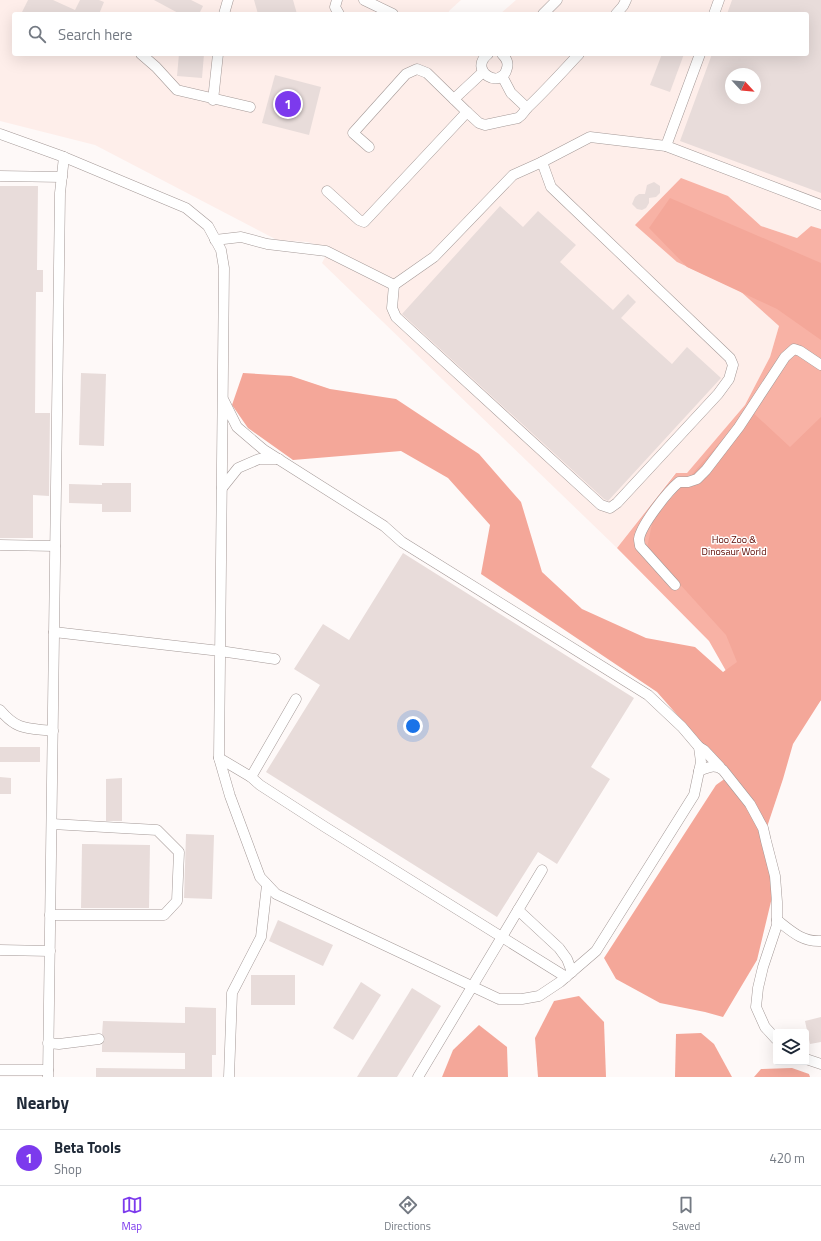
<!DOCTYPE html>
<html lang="en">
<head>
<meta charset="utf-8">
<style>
  body { margin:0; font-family:"Titillium Web",sans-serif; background:#f2f2f3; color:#1f2937 }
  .controls { position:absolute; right:12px; bottom:12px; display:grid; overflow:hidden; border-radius:4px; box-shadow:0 4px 16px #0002 }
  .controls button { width:36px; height:36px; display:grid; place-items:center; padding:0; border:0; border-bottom:1px solid #e0e1e3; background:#fff; color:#1f2937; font:20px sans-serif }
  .compass { position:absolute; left:725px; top:68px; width:36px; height:36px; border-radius:50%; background:#fff; box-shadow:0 4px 16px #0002; rotate:116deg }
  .you { position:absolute; left:413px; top:726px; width:14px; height:14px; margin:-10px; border:3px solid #fff; border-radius:50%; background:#1a73e8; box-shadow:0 0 0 6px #1a73e833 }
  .badge { display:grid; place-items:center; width:26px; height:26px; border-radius:50%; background:#7c3aed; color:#fff; font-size:13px; font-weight:700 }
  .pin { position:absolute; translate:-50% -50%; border:2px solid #fff; box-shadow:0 1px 4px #0006 }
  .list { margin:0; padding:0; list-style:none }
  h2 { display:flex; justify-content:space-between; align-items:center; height:52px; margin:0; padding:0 16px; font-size:17px }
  h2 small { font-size:13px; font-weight:400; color:#747a83 }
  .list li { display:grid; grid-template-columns:26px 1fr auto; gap:12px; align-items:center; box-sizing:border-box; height:56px; padding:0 16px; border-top:1px solid #e0e1e3 }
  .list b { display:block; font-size:15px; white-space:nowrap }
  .list p { margin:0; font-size:13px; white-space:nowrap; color:#747a83 }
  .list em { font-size:13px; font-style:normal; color:#747a83 }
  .icon { flex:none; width:22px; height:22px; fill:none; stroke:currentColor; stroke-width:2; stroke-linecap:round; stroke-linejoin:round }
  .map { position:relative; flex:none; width:821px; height:1077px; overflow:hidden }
  .search { position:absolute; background:#fff; box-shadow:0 4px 16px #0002; left:12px; right:12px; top:12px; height:44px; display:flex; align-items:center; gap:10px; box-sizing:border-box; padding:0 14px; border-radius:4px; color:#747a83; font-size:15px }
  .sheet { height:108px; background:#fff }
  nav { display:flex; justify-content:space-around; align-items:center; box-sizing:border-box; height:56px; border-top:1px solid #e0e1e3; background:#fff; font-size:11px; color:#747a83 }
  nav a { display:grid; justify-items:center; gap:2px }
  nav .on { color:#7c3aed }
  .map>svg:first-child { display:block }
  .built { fill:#feeeea; fill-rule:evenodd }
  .green { fill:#f8b2a5 }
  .forest { fill:#f4a799 }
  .building { fill:#e8dcda; fill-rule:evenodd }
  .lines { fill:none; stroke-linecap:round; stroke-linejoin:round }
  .minor-casing { stroke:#a49997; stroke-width:11 }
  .minor { stroke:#fff; stroke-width:10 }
  .labels { text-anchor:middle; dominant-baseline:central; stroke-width:3; stroke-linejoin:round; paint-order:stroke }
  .park-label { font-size:10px; fill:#5d0801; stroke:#fff }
</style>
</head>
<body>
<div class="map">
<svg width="821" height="1077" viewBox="0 0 821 1077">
  <rect width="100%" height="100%" fill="#fef9f8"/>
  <path class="built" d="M0 0H461L450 10 447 14H14V54H807V14H500L516 0H821V229L811 226 797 238 761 226 728 196 677 262 740 291 779 326 770 357 745 405 687 473H675L617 548 322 263 329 249 308 242 277 240 95 145 0 121ZM731 74H755V98H731Z"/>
  <path class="green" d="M681 178 728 196 761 226 797 238 811 226 821 229V700L775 757 709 641 617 548 676 473H687L745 405 770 357 779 326 740 291 677 262 635 225Z"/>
  <g class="forest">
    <path d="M670 198 821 263V340L777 309 687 267 649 228Z"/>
    <path d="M243 373 291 376 330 389 396 399 479 454 521 502 542 572 582 609 646 638 695 647 723 672 737 662 726 635 647 548 653 519 749 409 790 447 821 417V700L793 744 783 779 767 827 774 889 757 960 723 1017 705 1012 660 1003 616 979 604 958 716 785 730 775 657 692 481 574 490 525 448 478 401 451 293 460 248 428 232 405Z"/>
    <path d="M579 996 604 1022 606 1077H538L535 1038 554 1001Z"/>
    <path d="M479 1025 507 1047 508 1077H442L453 1050Z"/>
    <path d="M701 1033 714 1044 732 1077H675L676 1034Z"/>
    <path d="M792 1068 809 1074 810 1077H754L761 1069Z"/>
  </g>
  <g class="building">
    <path d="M28 0H53L75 10 80 0H99L104 2 99 14H26L22 12Z"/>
    <path d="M154 0H191L203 6 199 14H180Z"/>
    <path d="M254 0H293L297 14H258Z"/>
    <path d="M732 0H821V193L680 141 712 54H807V14H727ZM731 74H755V98H731Z"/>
    <path d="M179 54H204L202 78 177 76Z"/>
    <path d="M662 54H684L670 92 650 85Z"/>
    <path d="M275 75 321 87 309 135 262 123Z"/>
    <path d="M654 182 660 186V193L656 197 649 198V203L646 208 642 210 637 209 632 204 635 197 639 194H645L647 185Z"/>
    <path d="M0 186H38L37 270H43V292H36L35 413H50L49 496 33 495V538H0Z"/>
    <path d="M500 206 523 227 538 211 576 245 560 262 613 310 628 294 636 302 621 318 672 364 687 347 721 378 608 501 604 499 402 314Z"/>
    <path d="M81 373 106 374 104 446 79 445Z"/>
    <path d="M102 483H131V512H102V504L69 503V484L102 485Z"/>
    <path d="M403 553 634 698 591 767 610 779 557 864 538 852 497 917 266 772 320 685 294 669 323 624 349 640Z"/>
    <rect x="0" y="747" width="40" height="15"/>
    <path d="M0 777 11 778V794H0Z"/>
    <path d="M122 778V821H106V779Z"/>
    <path d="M186 834 214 835 212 899 184 898Z"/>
    <path d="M82 844 150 845 149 908H81Z"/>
    <path d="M278 920 333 945 323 966 269 941Z"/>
    <rect x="251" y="975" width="44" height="30"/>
    <path d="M361 982 381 995 353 1040 333 1028Z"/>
    <path d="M412 988 441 1006 397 1077H357Z"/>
    <path d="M185 1007 216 1008V1055H212V1077H96V1068L185 1069V1053L102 1052V1045L105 1039 102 1034 103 1021 185 1023Z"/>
    <path d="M821 1017V1042L810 1044 805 1021Z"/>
  </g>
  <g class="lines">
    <g class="minor-casing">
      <g id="minor">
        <path d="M337 0 335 7 339 14"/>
        <path d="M364 0 393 14"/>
        <path d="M224 14 228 0"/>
        <path d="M543 14 557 0"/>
        <path d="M616 14 623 6 626 0"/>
        <path d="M714 14 719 0"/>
        <path d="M141 54 156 67 177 90 250 107"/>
        <path d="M488 54C467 71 502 91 507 68 509 62 506 58 502 54"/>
        <path d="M502 76 511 93 527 108"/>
        <path d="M454 99 483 72"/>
        <path d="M213 100 218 54"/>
        <path d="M0 134 64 157 186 208 208 226 221 250 224 268C222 431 220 594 219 758L230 796 260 877 276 894 499 999H522L539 996 560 982 596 951 694 795 701 762 699 747 682 727 648 695 402 542 384 526 264 450 237 427 223 399"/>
        <path d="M666 146 700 54"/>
        <path d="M369 147 353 133 406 74 417 69 427 73 467 112"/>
        <path d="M0 176 62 177"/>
        <path d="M327 191 359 220 364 222 467 112 479 123 485 125 518 118C523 115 524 111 528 107 546 90 562 72 579 54"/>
        <path d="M215 240 241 237 267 244 326 251 394 285"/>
        <path d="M394 285 392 308 396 317 601 505 610 508 617 503 718 394 729 379 733 365 730 358 551 187 542 162"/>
        <path d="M394 285 434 257 513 175 542 162 590 137 666 146 821 205"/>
        <path d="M222 488 238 468 259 459H279"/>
        <path d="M0 545 55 546"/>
        <path d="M675 585 640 546C640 544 639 542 639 539 641 525 668 491 679 482H688L697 479 706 470 739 427 785 357 794 349 800 351 821 365"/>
        <path d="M54 632 220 651 275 659"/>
        <path d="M0 710C18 731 27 728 53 731"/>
        <path d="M699 747 704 750 720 767"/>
        <path d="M219 758 251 777 296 699"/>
        <path d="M699 771C708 767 715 764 723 770L750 804 763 828 766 841 775 876 777 902V925L763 967 758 988 756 1007 765 1027 776 1039"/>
        <path d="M251 777 260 785 325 827 566 977"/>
        <path d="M518 910 559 948 567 959 572 972"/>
        <path d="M50 915H164L177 901 179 852 157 830 52 824"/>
        <path d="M777 920C791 931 802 942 821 941"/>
        <path d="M0 950 50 951"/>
        <path d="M48 1043 59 1044 99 1039"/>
        <path d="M806 1059 821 1064"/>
        <path d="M0 1070H48"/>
        <path d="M48 1077 60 193 64 157"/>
        <path d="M229 1077 232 993 261 937 267 885"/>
        <path d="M418 1077 542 870"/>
      </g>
    </g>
    <use href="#minor" class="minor"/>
  </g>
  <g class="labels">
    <g class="park-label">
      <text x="734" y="539">Hoo Zoo &amp;<tspan x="734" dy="12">Dinosaur World</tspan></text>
    </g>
  </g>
</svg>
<div class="controls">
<button><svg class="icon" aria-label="layers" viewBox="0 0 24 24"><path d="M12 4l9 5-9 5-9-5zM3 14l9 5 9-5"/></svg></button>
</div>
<svg class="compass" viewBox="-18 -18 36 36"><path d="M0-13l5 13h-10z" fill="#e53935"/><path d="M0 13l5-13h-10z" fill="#747a83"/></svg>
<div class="you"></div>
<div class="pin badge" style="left:288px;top:104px">1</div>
<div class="search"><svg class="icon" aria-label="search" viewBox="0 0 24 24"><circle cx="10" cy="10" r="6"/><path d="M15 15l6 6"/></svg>Search here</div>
</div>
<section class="sheet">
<h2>Nearby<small></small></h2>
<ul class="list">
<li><span class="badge">1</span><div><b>Beta Tools</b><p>Shop</p></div><em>420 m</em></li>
</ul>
</section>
<nav>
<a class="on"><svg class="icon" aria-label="map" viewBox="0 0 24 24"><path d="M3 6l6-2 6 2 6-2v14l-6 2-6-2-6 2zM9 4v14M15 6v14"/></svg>Map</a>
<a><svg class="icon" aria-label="directions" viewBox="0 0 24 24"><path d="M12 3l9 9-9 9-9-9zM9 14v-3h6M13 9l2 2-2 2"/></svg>Directions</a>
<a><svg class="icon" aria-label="saved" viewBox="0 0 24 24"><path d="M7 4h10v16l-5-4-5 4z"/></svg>Saved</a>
</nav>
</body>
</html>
